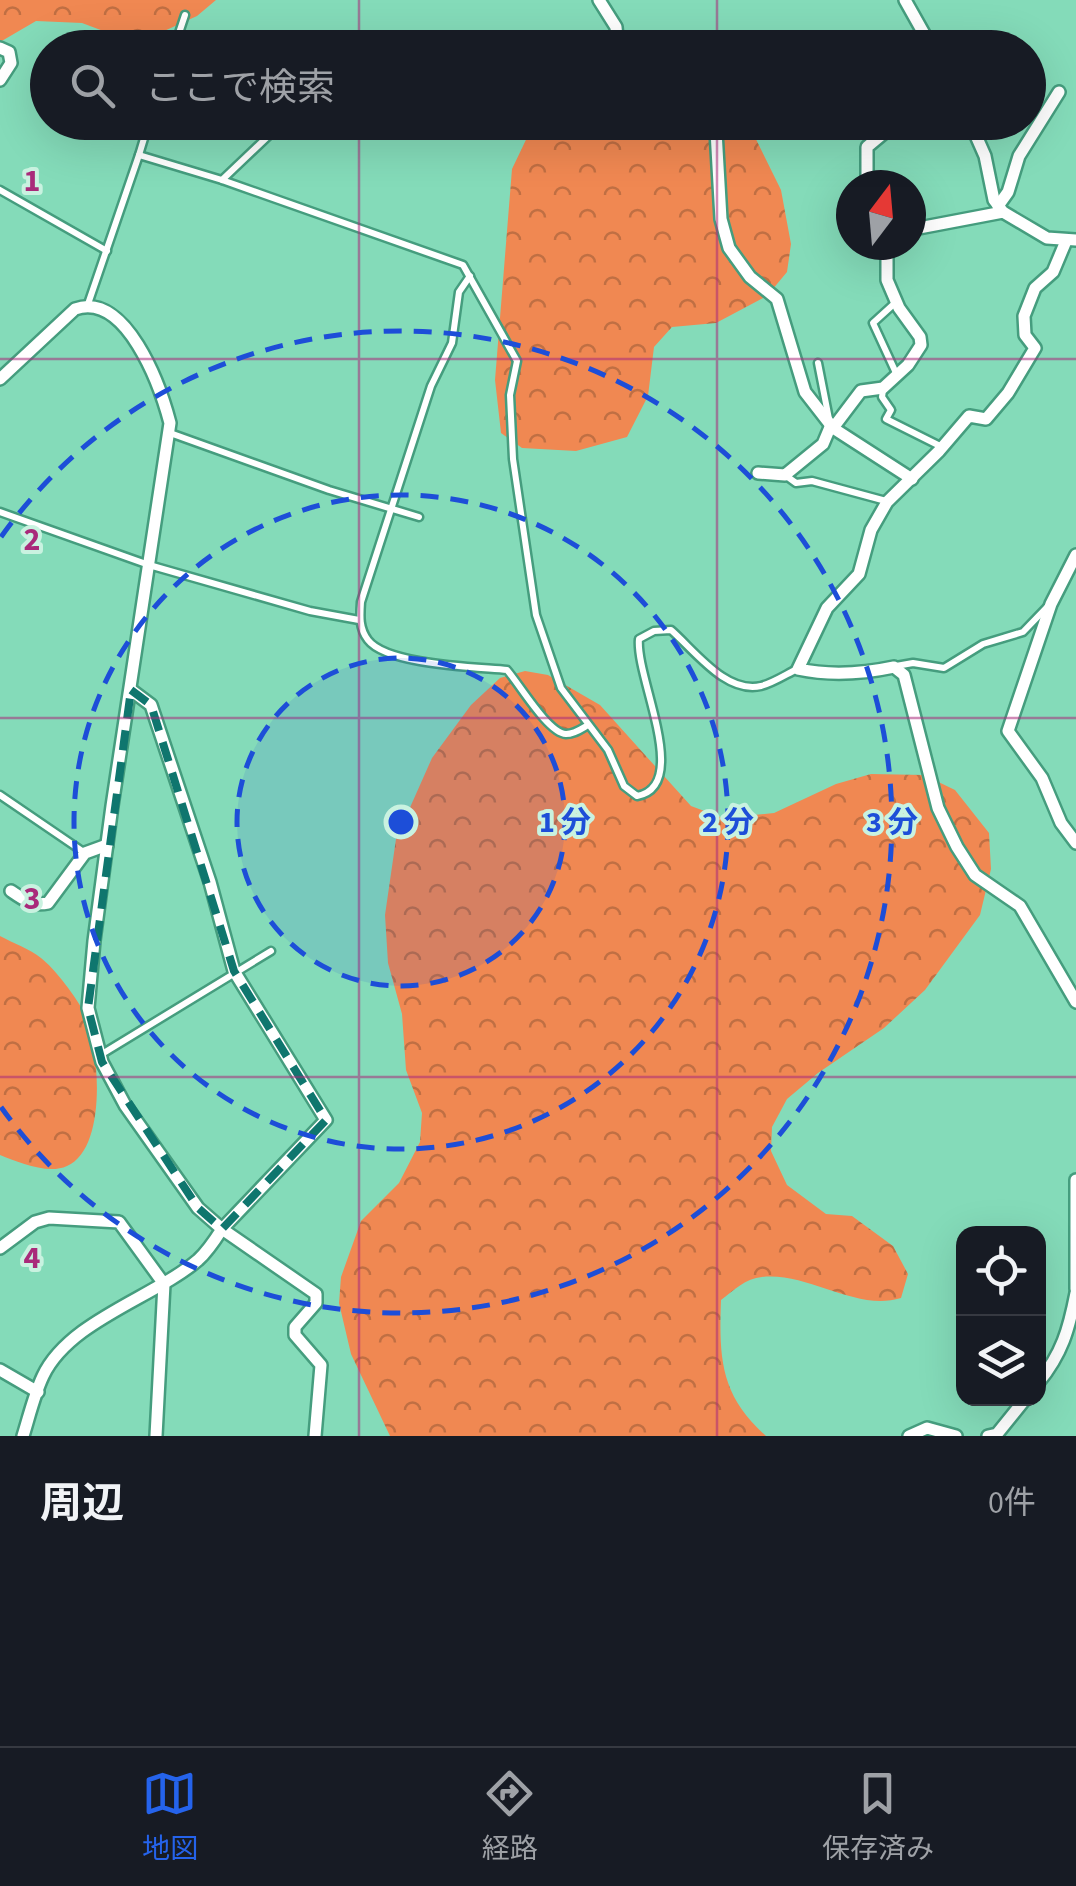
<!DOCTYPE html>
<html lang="ja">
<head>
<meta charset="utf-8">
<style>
  body { margin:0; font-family:"Source Sans 3","Noto Sans JP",sans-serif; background:#20242c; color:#f1f3f6 }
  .controls { position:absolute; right:30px; bottom:30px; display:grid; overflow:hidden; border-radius:20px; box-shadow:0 10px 40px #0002 }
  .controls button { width:90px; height:90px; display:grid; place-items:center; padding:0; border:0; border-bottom:2px solid #363941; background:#171b24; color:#f1f3f6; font:50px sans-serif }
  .compass { position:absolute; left:836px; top:170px; width:90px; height:90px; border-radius:50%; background:#171b24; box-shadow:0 10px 40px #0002; rotate:16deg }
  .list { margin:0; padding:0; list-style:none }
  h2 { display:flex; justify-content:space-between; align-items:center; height:130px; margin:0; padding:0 40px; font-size:42px }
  h2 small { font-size:32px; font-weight:400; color:#9ea1a6 }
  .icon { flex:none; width:55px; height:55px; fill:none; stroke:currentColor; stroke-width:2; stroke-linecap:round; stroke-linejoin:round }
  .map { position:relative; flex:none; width:1076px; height:1436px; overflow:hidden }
  .search { position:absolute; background:#171b24; box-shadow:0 10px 40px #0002; left:30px; right:30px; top:30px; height:110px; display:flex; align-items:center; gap:25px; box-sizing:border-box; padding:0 35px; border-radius:55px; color:#9ea1a6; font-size:38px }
  .sheet { height:310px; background:#171b24 }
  nav { display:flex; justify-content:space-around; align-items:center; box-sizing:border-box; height:140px; border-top:2px solid #363941; background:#171b24; font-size:28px; color:#9ea1a6 }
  nav a { display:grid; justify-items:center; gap:5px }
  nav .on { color:#2563eb }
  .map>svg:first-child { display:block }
  .forest { fill:url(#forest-crowns) }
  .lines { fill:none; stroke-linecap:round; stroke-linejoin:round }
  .service-casing { stroke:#459d7e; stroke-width:11 }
  .minor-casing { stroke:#459d7e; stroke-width:16 }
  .service { stroke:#fff; stroke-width:6 }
  .minor { stroke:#fff; stroke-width:11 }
  .marked { fill:none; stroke:#0f766e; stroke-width:8; stroke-dasharray:20 12; stroke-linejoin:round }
  .grid { fill:none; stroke:#a92a7a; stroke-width:2.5; stroke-opacity:0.55 }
  .ring { fill:none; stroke:#1d4ed8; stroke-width:5; stroke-dasharray:18 12 }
  .grid-label { font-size:32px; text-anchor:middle; font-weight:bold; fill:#a92a7a; stroke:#c9f2e0; stroke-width:8; stroke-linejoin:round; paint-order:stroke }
  .centre { fill:#1d4ed8; stroke:#c9f2e0; stroke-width:5 }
  .ring-label { font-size:30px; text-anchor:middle; font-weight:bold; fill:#1d4ed8; stroke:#c9f2e0; stroke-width:8; stroke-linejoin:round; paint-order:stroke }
</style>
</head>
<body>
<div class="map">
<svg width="1076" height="1436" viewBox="0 0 1076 1436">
  <defs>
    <pattern id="forest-crowns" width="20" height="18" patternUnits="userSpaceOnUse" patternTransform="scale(2.5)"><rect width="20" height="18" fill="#f08852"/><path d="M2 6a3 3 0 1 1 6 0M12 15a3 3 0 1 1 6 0" fill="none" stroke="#c06f43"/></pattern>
  </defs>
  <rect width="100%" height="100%" fill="#84dbb9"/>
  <g class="forest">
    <path d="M0 0H216L197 16 162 32 114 35 82 23 36 21 0 42Z"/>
    <path d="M534 123H748L781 190 791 244 787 272 767 296 716 323 672 327 654 347 648 396 627 437 576 451 522 448 501 433 495 380 512 169Z"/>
    <path d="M525 671 548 675 600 705 691 806 723 818 774 813 836 784 871 774 924 775 955 790 989 833 991 869 980 915 925 990 884 1028 818 1073 787 1099 772 1127 771 1151 787 1185 826 1214 852 1216 893 1246 908 1274 901 1298C856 1312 809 1272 762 1277 746 1278 733 1291 721 1300 719 1358 720 1395 766 1436H390L351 1354 339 1303 341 1277 361 1221 399 1183 420 1142 422 1113 406 1070 402 1014 388 963 385 915 396 839 432 758 471 705 500 678Z"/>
    <path d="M0 936C13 943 30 949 41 958 55 969 72 992 81 1007 100 1040 109 1148 67 1166 48 1175 18 1162 0 1155Z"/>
  </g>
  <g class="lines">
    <g class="service-casing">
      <g id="service">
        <path d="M174 48 185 15"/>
        <path d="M139 155 149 122"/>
        <path d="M222 180 283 122"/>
        <path d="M0 190 107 251"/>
        <path d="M470 276 459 292 452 343 431 386 361 602C360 616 359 628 368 640 387 665 477 667 507 670 520 685 548 733 566 734 575 734 581 729 588 725"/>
        <path d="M895 303 873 323 896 373"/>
        <path d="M88 304 139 155 222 180 463 265 517 361 510 395 513 459 536 615 561 688 608 750 624 786 637 796C692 786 635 677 639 639L654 631 671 630C695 651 726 694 761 686 773 683 785 675 797 669"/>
        <path d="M818 363 829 419"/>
        <path d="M883 390 882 397 891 410 886 419 942 447"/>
        <path d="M170 433 329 490 419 517"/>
        <path d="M785 475 796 483 812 481 886 501"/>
        <path d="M0 512 149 565 310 611 359 620"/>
        <path d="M896 666 913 663 944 668 983 644 1023 632 1050 604"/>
        <path d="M0 795 85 853"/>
        <path d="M102 1054 271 951"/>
      </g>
    </g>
    <g class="minor-casing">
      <g id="minor">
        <path d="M599 0 616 27 618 48"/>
        <path d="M905 0 932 48"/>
        <path d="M0 48 9 52 11 63 0 80"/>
        <path d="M710 122 716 131 721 219 729 248 750 277 777 299 805 392 833 428 912 479"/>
        <path d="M970 122 985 156 994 200 1003 212 1047 238 1076 240"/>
        <path d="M867 185V147L891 127"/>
        <path d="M998 206 1008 192 1019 156 1059 92"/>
        <path d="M911 226 919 228 1003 212"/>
        <path d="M1066 241 1053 272 1035 288 1024 316 1025 335 1035 348 1008 393 986 419 969 416 939 451 887 502 871 530 859 574 827 608 798 669C831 676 861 674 894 667L904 675 938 808 957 847 975 875 1020 906 1076 1002"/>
        <path d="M0 379 75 309C126 291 160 385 170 423L112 806 94 941 88 1008 102 1062 125 1105 198 1208 222 1229C215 1240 207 1252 198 1260 153 1298 69 1321 43 1376 34 1395 29 1417 23 1436"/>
        <path d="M833 428 861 391 883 388 908 365 921 345 920 337 899 308 887 280V245"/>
        <path d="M758 473 785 475 823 444 831 425"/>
        <path d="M1076 555 1051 604 1008 731 1042 778 1061 823 1076 843"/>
        <path d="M131 690 151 705 210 882 234 971 326 1120 222 1229 316 1294V1303L295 1327V1335L321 1365 315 1436"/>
        <path d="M11 891C24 900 32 906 48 903L85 853 107 845"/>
        <path d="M1076 1180V1289"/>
        <path d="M0 1248 35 1222 49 1218 119 1222 164 1284 156 1436"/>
        <path d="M0 1370 38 1392"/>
        <path d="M1038 1383C1062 1354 1069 1329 1076 1293"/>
        <path d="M909 1436 927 1428 956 1436"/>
        <path d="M988 1436 997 1434 1026 1398"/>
      </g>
    </g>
    <use href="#service" class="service"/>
    <use href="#minor" class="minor"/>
  </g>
  <path class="marked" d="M131 690 151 705 234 971 326 1120 222 1229 198 1208 102 1062 88 1008Z"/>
  <path class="grid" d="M359 0V48M717 0V48M359 122V1436M717 122V1436M0 359H1076M0 718H1076M0 1077H1076"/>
  <circle cx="401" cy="822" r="164" fill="#1d4ed8" fill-opacity=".12"/>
  <g class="ring">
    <circle cx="401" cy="822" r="164"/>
    <circle cx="401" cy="822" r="327"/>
    <path d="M1 537A491 491 0 1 1 1 1107"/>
  </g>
  <g class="grid-label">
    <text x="32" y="191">1</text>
    <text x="32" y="550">2</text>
    <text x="32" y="909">3</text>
    <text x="32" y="1268">4</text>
  </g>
  <circle cx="401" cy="822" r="15" class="centre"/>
  <g class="ring-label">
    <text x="565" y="832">1 分</text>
    <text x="728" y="832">2 分</text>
    <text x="892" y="832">3 分</text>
  </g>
</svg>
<div class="controls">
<button><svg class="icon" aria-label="locate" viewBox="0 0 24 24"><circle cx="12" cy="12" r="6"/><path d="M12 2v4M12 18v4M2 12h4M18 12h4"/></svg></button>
<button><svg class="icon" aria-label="layers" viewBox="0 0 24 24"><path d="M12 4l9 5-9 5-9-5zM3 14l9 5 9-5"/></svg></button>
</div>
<svg class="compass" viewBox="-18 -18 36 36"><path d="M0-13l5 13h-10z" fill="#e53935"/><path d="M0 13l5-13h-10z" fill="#9ea1a6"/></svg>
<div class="search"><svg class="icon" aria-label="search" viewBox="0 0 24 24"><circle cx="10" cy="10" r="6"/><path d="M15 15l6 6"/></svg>ここで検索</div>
</div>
<section class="sheet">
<h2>周辺<small>0件</small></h2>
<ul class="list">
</ul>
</section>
<nav>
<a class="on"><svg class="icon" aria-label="map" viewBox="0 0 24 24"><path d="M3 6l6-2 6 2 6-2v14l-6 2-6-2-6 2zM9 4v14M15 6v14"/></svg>地図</a>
<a><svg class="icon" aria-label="directions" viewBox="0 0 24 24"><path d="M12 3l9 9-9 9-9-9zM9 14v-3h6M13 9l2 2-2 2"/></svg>経路</a>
<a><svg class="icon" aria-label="saved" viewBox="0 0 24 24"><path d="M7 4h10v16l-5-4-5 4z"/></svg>保存済み</a>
</nav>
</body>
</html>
